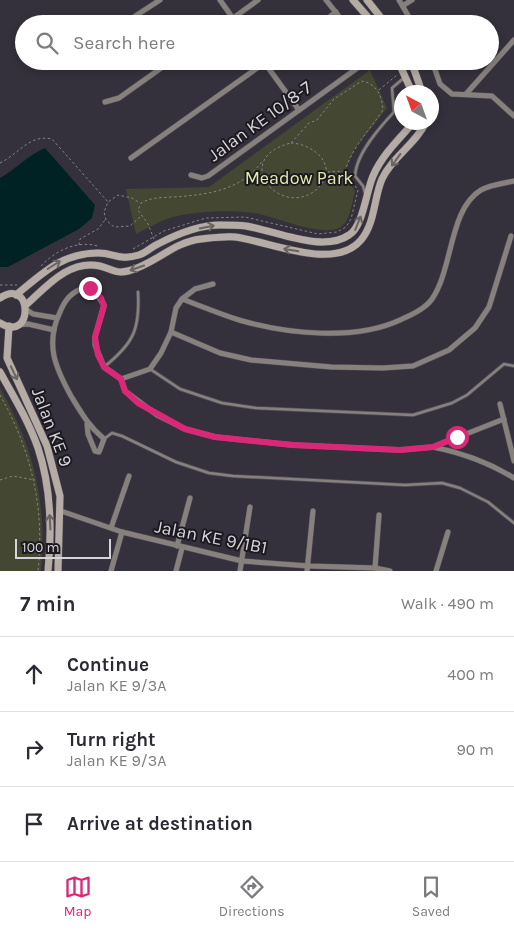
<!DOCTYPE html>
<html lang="en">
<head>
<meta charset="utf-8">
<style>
  body { margin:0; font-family:Karla,sans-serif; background:#f7f7f7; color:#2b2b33 }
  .compass { position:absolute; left:394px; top:85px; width:45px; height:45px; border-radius:50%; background:#fff; box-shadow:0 2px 8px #0003; rotate:319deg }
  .scale { position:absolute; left:15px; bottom:12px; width:96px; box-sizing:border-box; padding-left:5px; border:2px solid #d6d4db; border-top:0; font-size:14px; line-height:18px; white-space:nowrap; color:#d6d4db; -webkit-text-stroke:4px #1c1a1f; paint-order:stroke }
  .stop { position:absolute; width:15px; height:15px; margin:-11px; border:4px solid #db2777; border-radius:50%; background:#fff }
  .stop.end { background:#db2777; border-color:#fff; box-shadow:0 1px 5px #0008 }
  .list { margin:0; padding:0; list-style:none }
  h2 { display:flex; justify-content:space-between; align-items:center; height:65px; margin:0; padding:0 20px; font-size:21px }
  h2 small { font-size:16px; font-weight:400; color:#7c7c81 }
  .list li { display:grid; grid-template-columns:32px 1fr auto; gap:15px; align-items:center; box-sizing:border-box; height:75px; padding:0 20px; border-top:1px solid #e1e1e2 }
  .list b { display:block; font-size:19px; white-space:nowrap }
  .list p { margin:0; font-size:16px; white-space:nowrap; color:#7c7c81 }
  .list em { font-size:16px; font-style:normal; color:#7c7c81 }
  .icon { flex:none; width:28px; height:28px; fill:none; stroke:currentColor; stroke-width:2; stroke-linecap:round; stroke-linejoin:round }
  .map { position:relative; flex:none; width:514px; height:571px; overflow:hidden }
  .search { position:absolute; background:#fff; box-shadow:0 2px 8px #0003; left:15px; right:15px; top:15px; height:55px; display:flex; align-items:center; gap:12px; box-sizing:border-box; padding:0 18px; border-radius:28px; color:#7c7c81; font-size:19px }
  .sheet { height:290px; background:#fff }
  nav { display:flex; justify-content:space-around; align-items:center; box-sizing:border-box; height:70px; border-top:1px solid #e1e1e2; background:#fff; font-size:14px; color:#7c7c81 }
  nav a { display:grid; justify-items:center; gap:2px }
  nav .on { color:#db2777 }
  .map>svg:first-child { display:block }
  .green { fill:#444731 }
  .water { fill:#002224 }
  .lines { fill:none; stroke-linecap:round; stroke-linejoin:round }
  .lane-casing { stroke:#524e59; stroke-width:4 }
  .street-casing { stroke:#524e59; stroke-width:6 }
  .secondary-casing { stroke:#524e59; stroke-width:8 }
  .path { stroke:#87848d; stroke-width:1; stroke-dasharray:2.5 2.5; stroke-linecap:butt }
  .lane { stroke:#86817c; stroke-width:2.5 }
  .street { stroke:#86817c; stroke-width:5 }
  .secondary { stroke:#b5ada5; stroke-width:7 }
  .oneway { stroke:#686462 }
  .route { stroke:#db2777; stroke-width:6 }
  .labels { text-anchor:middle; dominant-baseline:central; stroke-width:4; stroke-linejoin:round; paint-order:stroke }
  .street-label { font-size:18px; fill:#d6d4db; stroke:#1c1a1f }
  .park-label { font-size:18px; fill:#e4ebac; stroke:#1c1a1f }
</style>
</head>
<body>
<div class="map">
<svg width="514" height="571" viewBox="0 0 514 571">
  <rect width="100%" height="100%" fill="#35313c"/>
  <g class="green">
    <path d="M370 70 387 108 354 150 345 172 355 191C352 202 350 223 339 228 320 237 274 216 254 213 230 210 201 211 178 216 164 218 149 228 136 234L126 189 209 187Z"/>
    <path d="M0 388C34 448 47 502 41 571H0Z"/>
  </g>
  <path class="water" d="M45 148 95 205 92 218 79 229 8 267H0V178C16 169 28 155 45 148Z"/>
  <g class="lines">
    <g class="lane-casing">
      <g id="lane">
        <path d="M365 193 363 186 355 176C356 154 379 128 394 112L392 88 405 77"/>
        <path d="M104 367C134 343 140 329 138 292"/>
        <path d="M150 369 180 389 222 403 256 408 413 415 452 403 467 395 504 364 514 366"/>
        <path d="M104 439 112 433 122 436 176 462 209 473 233 476 405 485 442 483 460 488 488 502 514 523"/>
      </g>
    </g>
    <g class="street-casing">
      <g id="street">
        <path d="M220 0 237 24"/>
        <path d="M326 0 345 24"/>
        <path d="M399 0 413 24"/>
        <path d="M404 5 412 0"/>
        <path d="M123 24 160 0"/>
        <path d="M225 24 258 0"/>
        <path d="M320 24 336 12"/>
        <path d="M432 61 440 84 452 94 492 96 514 116"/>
        <path d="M264 62 299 110"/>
        <path d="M466 94 514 40"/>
        <path d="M105 102 119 98 171 61"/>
        <path d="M131 158 267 61"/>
        <path d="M191 175 202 178 208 176 367 61"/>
        <path d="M182 299C201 306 220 314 239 320 287 334 355 341 400 320 411 315 425 309 432 299 453 269 449 209 481 190 490 185 504 183 514 181"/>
        <path d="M27 310 33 314 57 318"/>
        <path d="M17 325 28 324 54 330"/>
        <path d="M171 332 220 353 251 360 331 367 383 368 413 366 449 350 475 328 489 307 511 236"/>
        <path d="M121 379 150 369 161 353 171 332 176 308 182 299 195 289 213 284"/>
        <path d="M500 404 514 461"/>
        <path d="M87 424 88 434 95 451 99 452 104 439C88 425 82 414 71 396 55 367 45 344 60 312 65 300 71 292 84 288L95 292 104 305 95 337V345L104 367 121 379 125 391 157 415 185 429 215 437 293 445 400 450 433 447 504 419"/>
        <path d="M433 447C463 453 488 462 514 478"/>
        <path d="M61 511 122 532 242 561 309 566 375 568 390 571"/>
        <path d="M111 528 129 476"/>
        <path d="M177 546 190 498"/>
        <path d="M375 568 379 515"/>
        <path d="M111 571 122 532"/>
        <path d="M176 571 182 548"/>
        <path d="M240 571 250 507"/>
        <path d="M307 571 313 511"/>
        <path d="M436 571 448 532"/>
      </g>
    </g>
    <g class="secondary-casing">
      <g id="secondary">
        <path d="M353 0 374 24"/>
        <path d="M367 0 386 24"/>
        <path d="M398 61 412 92"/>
        <path d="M411 61 422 92"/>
        <path d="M16 295C43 273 62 253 98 253 115 253 119 261 139 255 146 253 151 247 158 244 177 234 199 225 220 225 228 225 238 225 246 226 276 231 323 253 349 235 363 227 366 192 373 176 382 155 399 139 414 122"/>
        <path d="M0 298C33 276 34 344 0 323"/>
        <path d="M26 305C46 287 69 259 100 266 111 269 116 274 128 271 154 265 173 242 201 239 211 238 224 236 235 237 269 241 334 272 361 240 375 224 374 197 382 179 392 157 416 144 426 122"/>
        <path d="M9 326 7 358 47 446 60 496 58 571"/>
        <path d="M0 372C14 397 29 422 38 448 51 487 52 531 48 571"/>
      </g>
    </g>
    <g class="path">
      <path d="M379 90 397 75"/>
      <path d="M291 143 309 123 317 120 334 99 362 81C377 84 382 96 383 110 369 131 353 146 345 171"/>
      <path d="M291 143C314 144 339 166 319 187 284 223 227 159 291 143Z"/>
      <path d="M0 163C19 154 29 134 52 139L108 202"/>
      <path d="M256 170 262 176"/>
      <path d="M140 217 130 226 114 227 106 220 104 212 108 202 118 195 132 198 140 203"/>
      <path d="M154 239 148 224 138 210 141 203C152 197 160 198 172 197 206 195 242 191 263 160"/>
      <path d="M79 245 80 239 98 229 105 220"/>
      <path d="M133 249 164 231 206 218 245 217 318 234 337 232 346 227 351 219 358 190 344 171 328 172"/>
      <path d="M41 266C55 251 76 240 98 246"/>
      <path d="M0 285H17"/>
      <path d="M0 395C31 450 45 508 38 571"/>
      <path d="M0 480 13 476 35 480"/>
    </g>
    <use href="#lane" class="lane"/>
    <use href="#street" class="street"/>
    <use href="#secondary" class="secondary"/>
  </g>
  <defs><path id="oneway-shaft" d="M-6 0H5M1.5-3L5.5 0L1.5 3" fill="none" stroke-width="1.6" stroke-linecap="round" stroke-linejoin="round" transform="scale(1.25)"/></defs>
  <g class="oneway">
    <use href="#oneway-shaft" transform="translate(396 160) rotate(126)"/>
    <use href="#oneway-shaft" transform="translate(358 223) rotate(-68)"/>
    <use href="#oneway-shaft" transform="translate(207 227) rotate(-11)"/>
    <use href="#oneway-shaft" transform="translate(291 250) rotate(-170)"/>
    <use href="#oneway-shaft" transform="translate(54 265) rotate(-32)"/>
    <use href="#oneway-shaft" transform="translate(137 268) rotate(161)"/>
    <use href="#oneway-shaft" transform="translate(14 373) rotate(65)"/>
    <use href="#oneway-shaft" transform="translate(50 522) rotate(-93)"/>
  </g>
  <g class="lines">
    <path class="route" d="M90 288 101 298 104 306 95 337 98 355 104 367 121 379 125 391 138 403 185 429 215 437 293 445 400 450 433 447 457 437"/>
  </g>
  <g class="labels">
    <g class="street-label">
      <text transform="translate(260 121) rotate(-36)">Jalan KE 10/8-7</text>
      <text transform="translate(52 427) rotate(69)">Jalan KE 9</text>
      <text transform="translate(211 537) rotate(11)">Jalan KE 9/1B1</text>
    </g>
    <g class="park-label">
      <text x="299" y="178">Meadow Park</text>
    </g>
  </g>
</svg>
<svg class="compass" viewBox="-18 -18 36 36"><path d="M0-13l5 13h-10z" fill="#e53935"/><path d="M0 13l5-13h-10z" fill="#7c7c81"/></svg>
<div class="scale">100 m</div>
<div class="stop" style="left:457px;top:437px"></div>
<div class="stop end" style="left:90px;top:288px"></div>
<div class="search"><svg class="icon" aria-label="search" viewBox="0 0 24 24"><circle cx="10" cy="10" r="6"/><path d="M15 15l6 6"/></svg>Search here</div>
</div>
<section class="sheet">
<h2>7 min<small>Walk · 490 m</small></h2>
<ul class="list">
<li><svg class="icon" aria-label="ahead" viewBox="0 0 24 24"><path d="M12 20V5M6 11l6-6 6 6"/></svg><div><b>Continue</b><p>Jalan KE 9/3A</p></div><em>400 m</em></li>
<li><svg class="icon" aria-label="right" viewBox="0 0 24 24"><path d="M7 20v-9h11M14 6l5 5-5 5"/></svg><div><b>Turn right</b><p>Jalan KE 9/3A</p></div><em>90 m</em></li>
<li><svg class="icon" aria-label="arrive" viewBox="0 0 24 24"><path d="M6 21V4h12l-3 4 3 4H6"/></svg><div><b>Arrive at destination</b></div></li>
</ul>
</section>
<nav>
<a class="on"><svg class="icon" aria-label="map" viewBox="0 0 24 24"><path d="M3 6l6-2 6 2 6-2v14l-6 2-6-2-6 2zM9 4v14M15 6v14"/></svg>Map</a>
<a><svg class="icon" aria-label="directions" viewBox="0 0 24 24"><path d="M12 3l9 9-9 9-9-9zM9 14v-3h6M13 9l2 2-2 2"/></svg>Directions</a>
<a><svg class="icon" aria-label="saved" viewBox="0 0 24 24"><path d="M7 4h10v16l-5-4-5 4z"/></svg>Saved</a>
</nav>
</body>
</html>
